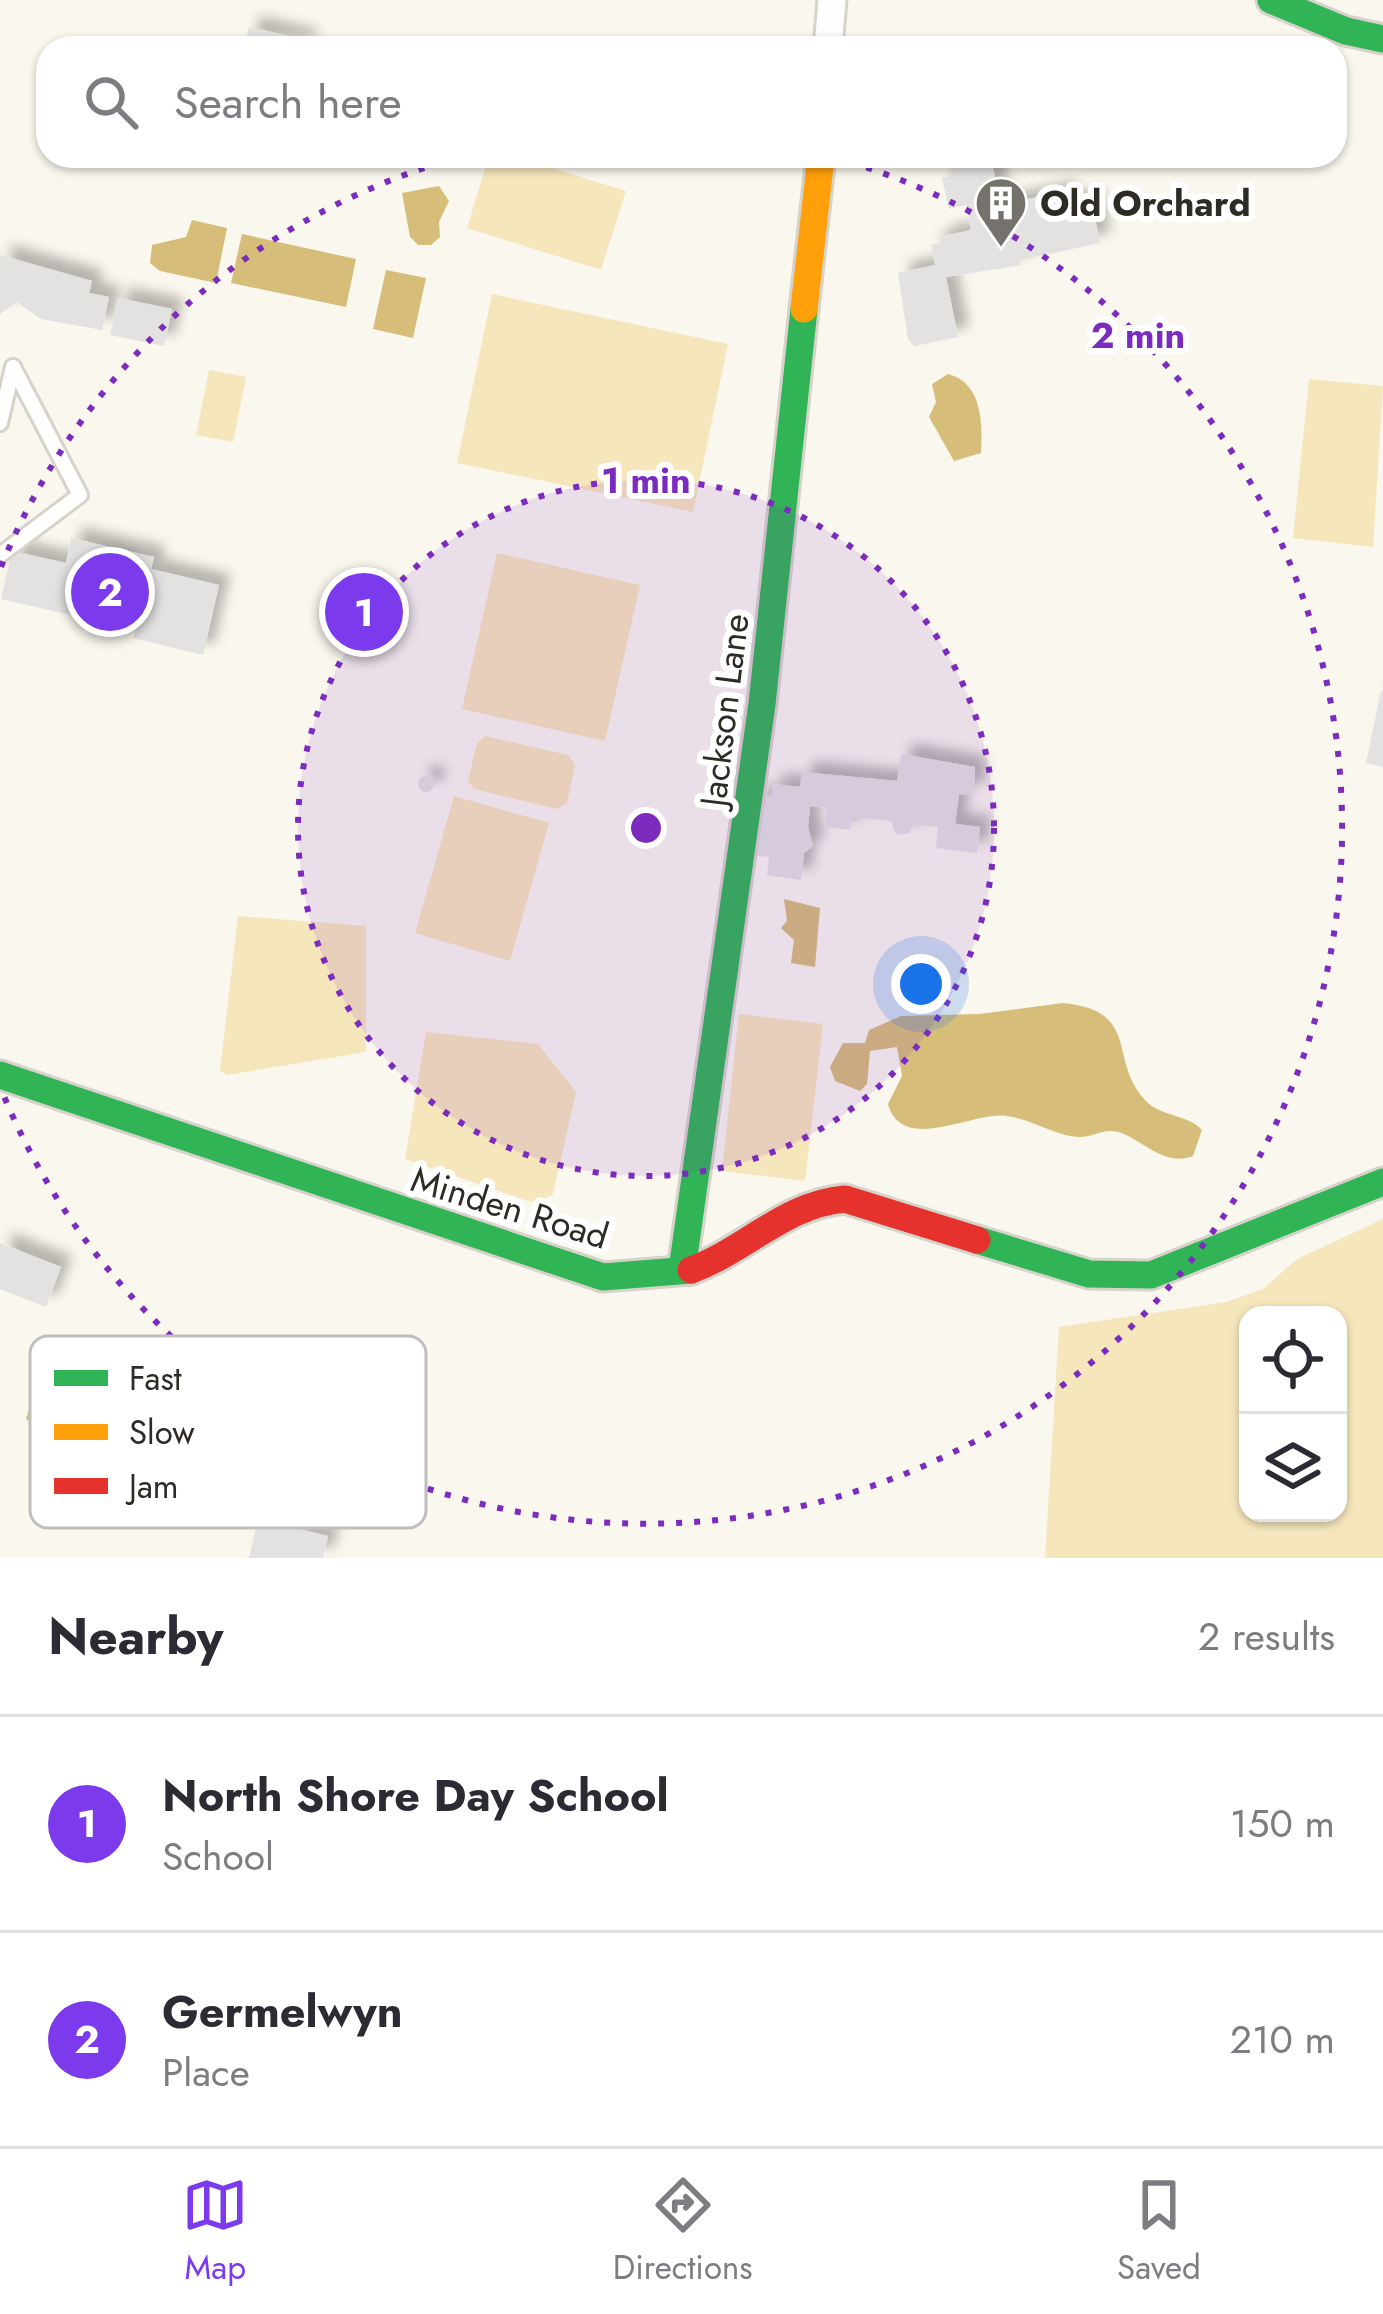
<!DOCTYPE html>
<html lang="en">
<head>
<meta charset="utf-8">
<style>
  body { margin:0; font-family:Jost,sans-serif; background:#f7f7f7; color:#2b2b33 }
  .controls { position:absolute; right:36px; bottom:36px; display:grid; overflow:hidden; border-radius:24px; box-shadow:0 3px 9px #0004 }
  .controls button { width:108px; height:108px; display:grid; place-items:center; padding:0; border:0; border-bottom:3px solid #e1e1e2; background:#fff; color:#2b2b33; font:60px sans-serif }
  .you { position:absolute; left:921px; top:984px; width:42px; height:42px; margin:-30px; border:9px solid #fff; border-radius:50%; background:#1a73e8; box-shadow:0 0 0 18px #1a73e833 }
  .badge { display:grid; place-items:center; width:78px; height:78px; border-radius:50%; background:#7c3aed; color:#fff; font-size:39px; font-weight:700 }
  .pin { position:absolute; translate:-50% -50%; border:6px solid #fff; box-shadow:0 3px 12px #0006 }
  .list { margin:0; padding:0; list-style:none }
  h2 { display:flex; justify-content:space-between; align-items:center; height:156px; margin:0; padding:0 48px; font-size:51px }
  h2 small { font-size:39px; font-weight:400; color:#7c7c81 }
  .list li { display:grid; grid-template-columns:78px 1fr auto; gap:36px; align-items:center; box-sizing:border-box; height:216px; padding:0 48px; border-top:3px solid #e1e1e2 }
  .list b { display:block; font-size:45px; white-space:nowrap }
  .list p { margin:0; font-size:39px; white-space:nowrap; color:#7c7c81 }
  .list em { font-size:39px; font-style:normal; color:#7c7c81 }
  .icon { flex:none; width:66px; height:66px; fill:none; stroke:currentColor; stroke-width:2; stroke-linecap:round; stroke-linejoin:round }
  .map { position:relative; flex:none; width:1383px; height:1558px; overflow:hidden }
  .search { position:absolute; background:#fff; box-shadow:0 3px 9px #0004; left:36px; right:36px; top:36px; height:132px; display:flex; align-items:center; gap:30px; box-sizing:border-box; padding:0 42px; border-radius:36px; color:#7c7c81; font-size:45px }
  .sheet { height:588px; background:#fff }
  nav { display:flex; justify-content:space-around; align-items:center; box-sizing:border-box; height:168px; border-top:3px solid #e1e1e2; background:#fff; font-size:33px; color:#7c7c81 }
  nav a { display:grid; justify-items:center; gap:6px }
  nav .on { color:#7c3aed }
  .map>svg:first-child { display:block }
  .green { fill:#f6e6bc; fill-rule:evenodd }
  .water { fill:#d6be7a }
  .building { fill:#e3e2e1; filter:url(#shadow) }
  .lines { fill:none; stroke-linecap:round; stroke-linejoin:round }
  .lane-casing { stroke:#d6d3cb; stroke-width:20 }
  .street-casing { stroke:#d6d3cb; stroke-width:33 }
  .fast-casing { stroke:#d6d3cb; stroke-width:33 }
  .slow-casing { stroke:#d6d3cb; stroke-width:33 }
  .jam-casing { stroke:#d6d3cb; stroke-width:33 }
  .lane { stroke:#fefefc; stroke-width:14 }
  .street { stroke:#fefefc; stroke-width:27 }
  .fast { stroke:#30b455; stroke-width:27 }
  .slow { stroke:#ff9f0a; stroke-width:27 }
  .jam { stroke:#e5322d; stroke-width:27 }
  .ring { fill:none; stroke:#7b2cbf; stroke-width:6; stroke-dasharray:6 12 }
  .labels { text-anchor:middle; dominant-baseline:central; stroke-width:12; stroke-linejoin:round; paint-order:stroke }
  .poi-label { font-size:36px; font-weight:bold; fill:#2d2b24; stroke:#fff; text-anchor:start }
  .street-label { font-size:36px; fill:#2d2b24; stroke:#fff }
  .key { fill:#fff; stroke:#c0bfbd; stroke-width:3 }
  .key-label { font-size:33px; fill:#2d2b24 }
  .centre { fill:#7b2cbf; stroke:#fff; stroke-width:6 }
  .ring-label { font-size:36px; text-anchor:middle; font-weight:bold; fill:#7b2cbf; stroke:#fff; stroke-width:12; stroke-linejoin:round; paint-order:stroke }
</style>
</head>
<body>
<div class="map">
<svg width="1383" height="1558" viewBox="0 0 1383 1558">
  <defs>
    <filter id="shadow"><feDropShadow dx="11" dy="-11" stdDeviation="6" flood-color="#0004"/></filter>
  </defs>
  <rect width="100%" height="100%" fill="#faf7ee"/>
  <g class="green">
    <path d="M489 156H513L626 191 601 270 467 228Z"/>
    <path d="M492 294 728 344 693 512 457 463Z"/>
    <path d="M209 370 246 377 233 442 196 435Z"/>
    <path d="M1309 379 1383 386 1373 547 1293 538Z"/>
    <path d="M497 553 640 585 605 741 462 709Z"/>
    <path d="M485 736 568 755 575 765 567 803 557 809 474 789 468 781 477 743Z"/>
    <path d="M454 796 549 823 510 961 415 933Z"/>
    <path d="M238 916 366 926V1052L227 1075 220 1071Z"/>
    <path d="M739 1014 823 1024 805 1181 722 1171Z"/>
    <path d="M426 1032 538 1044 576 1092 553 1194 540 1202 528 1201 405 1159Z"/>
    <path d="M1383 1219V1558H1045L1059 1327 1226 1302 1263 1289 1297 1259ZM1248 1315H1338V1513H1248Z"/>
  </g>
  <g class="water">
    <path d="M439 186 449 201 439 222 440 237 431 245H418L410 237 402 193Z"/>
    <path d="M192 220 227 228 216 283 160 271 150 263 152 245 186 237Z"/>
    <path d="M242 234 356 259 346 307 231 283Z"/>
    <path d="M386 270 426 278 413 338 373 329Z"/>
    <path d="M948 374C982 382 983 424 981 453L954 461 929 417 936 402 932 384Z"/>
    <path d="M784 899 820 908 815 967 791 963 794 940 781 928 787 921Z"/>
    <path d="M1063 1003C1142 1011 1107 1059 1145 1100 1160 1117 1188 1114 1202 1130L1193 1156C1166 1166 1148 1145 1124 1134 1104 1126 1098 1137 1079 1137 1056 1136 1031 1119 1007 1116 973 1111 902 1155 888 1104L902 1076 897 1047 870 1051 867 1084 860 1091 835 1081 830 1067 843 1043H865L869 1030 901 1016 979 1014Z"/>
    <path d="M40 1373 65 1380 50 1427 40 1429 26 1419Z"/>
  </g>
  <g class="building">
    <path d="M249 27 307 40 305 48H244Z"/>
    <path d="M939 156H973L970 168 992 163 1001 205 1065 191 1067 204 1091 199 1100 243 1020 260 1021 265 946 277 958 337 914 346 908 339 898 273 935 265 931 245 940 243 939 237 971 230 966 205 949 209 942 178 956 175 954 164 941 167Z"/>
    <path d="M0 255 92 281 89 293 109 297 102 330 41 319 17 302 0 314Z"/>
    <path d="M118 298 172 309 164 346 110 335Z"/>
    <path d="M71 538 154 557 151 569 219 585 203 655 133 638 135 630 1 599 12 551 66 563Z"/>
    <path d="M1381 691H1383V767L1366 763Z"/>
    <path d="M901 754 975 767V787L972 795 959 794 955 824 980 827 977 853 936 848 938 827 913 824 910 833 896 835 891 821 852 817 850 830 825 827 827 808 810 806 808 827 813 846 804 853 801 880 767 875 769 857 751 855 758 795 771 797 773 784 800 787 802 772 897 781Z"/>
    <circle cx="426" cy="784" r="8"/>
    <path d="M0 1243 61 1267 46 1307 0 1289Z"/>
    <path d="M258 1519 328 1536 323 1558H249Z"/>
  </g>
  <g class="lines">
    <g class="lane-casing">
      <g id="lane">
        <path d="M0 423 13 367"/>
        <path d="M0 555 80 495 13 367"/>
      </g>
    </g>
    <g class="street-casing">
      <path id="street" d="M828 48 832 0"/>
    </g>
    <g class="fast-casing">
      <g id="fast">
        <path d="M1271 0 1346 31 1383 39"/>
        <path d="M0 1075 603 1277 691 1270"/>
        <path d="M977 1240 1089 1274 1151 1275 1383 1182"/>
        <path d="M682 1270 762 704 804 309"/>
      </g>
    </g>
    <g class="slow-casing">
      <path id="slow" d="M804 309 821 156"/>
    </g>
    <g class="jam-casing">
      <path id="jam" d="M691 1270C746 1250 785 1204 845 1199L977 1240"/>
    </g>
    <use href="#lane" class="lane"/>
    <use href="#street" class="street"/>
    <use href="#fast" class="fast"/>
    <use href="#slow" class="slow"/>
    <use href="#jam" class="jam"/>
  </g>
  <circle cx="646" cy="828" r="348" fill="#7b2cbf" fill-opacity=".12"/>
  <g class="ring">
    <circle cx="646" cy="828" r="348"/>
    <path d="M1 567A696 696 0 0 1 460 157M832 157A696 696 0 1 1 1 1089"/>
  </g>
  <defs>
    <g id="building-pin" transform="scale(2.7)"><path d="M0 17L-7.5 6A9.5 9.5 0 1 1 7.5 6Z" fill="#75726b" stroke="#fff"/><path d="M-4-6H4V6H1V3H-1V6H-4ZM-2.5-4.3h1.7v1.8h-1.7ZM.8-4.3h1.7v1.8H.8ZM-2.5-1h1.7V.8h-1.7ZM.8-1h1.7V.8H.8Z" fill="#fff"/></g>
  </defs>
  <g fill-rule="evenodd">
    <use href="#building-pin" x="1001" y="203"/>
  </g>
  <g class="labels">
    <g class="poi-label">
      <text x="1040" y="203">Old Orchard</text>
    </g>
    <g class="street-label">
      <text transform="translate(724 710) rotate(-83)">Jackson Lane</text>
      <text transform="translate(510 1207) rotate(17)">Minden Road</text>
    </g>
  </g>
  <rect x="30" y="1336" width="396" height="192" rx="18" class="key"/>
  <rect x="54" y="1370" width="54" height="16" fill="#30b455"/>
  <rect x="54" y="1424" width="54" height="16" fill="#ff9f0a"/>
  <rect x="54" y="1478" width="54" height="16" fill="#e5322d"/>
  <g class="key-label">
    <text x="129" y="1390">Fast</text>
    <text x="129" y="1444">Slow</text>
    <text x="129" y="1498">Jam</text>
  </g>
  <circle cx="646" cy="828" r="18" class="centre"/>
  <g class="ring-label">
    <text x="1138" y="348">2 min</text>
    <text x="646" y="493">1 min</text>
  </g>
</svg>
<div class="controls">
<button><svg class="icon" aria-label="locate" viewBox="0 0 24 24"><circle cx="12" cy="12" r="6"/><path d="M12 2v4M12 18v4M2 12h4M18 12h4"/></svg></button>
<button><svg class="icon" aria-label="layers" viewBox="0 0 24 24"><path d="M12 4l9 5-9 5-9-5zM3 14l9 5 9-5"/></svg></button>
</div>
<div class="you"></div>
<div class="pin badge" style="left:364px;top:612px">1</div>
<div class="pin badge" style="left:110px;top:592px">2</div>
<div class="search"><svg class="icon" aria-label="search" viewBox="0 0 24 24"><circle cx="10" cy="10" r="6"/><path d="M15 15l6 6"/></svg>Search here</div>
</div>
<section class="sheet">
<h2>Nearby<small>2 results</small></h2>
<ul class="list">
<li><span class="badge">1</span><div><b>North Shore Day School</b><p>School</p></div><em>150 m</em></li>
<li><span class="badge">2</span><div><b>Germelwyn</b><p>Place</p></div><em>210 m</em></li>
</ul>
</section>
<nav>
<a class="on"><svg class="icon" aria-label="map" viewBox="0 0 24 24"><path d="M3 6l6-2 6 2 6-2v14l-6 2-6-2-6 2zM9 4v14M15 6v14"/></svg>Map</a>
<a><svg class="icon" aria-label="directions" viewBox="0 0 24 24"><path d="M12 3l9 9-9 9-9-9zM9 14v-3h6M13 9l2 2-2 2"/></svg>Directions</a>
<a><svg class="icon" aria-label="saved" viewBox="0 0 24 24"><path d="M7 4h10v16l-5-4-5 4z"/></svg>Saved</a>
</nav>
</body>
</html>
